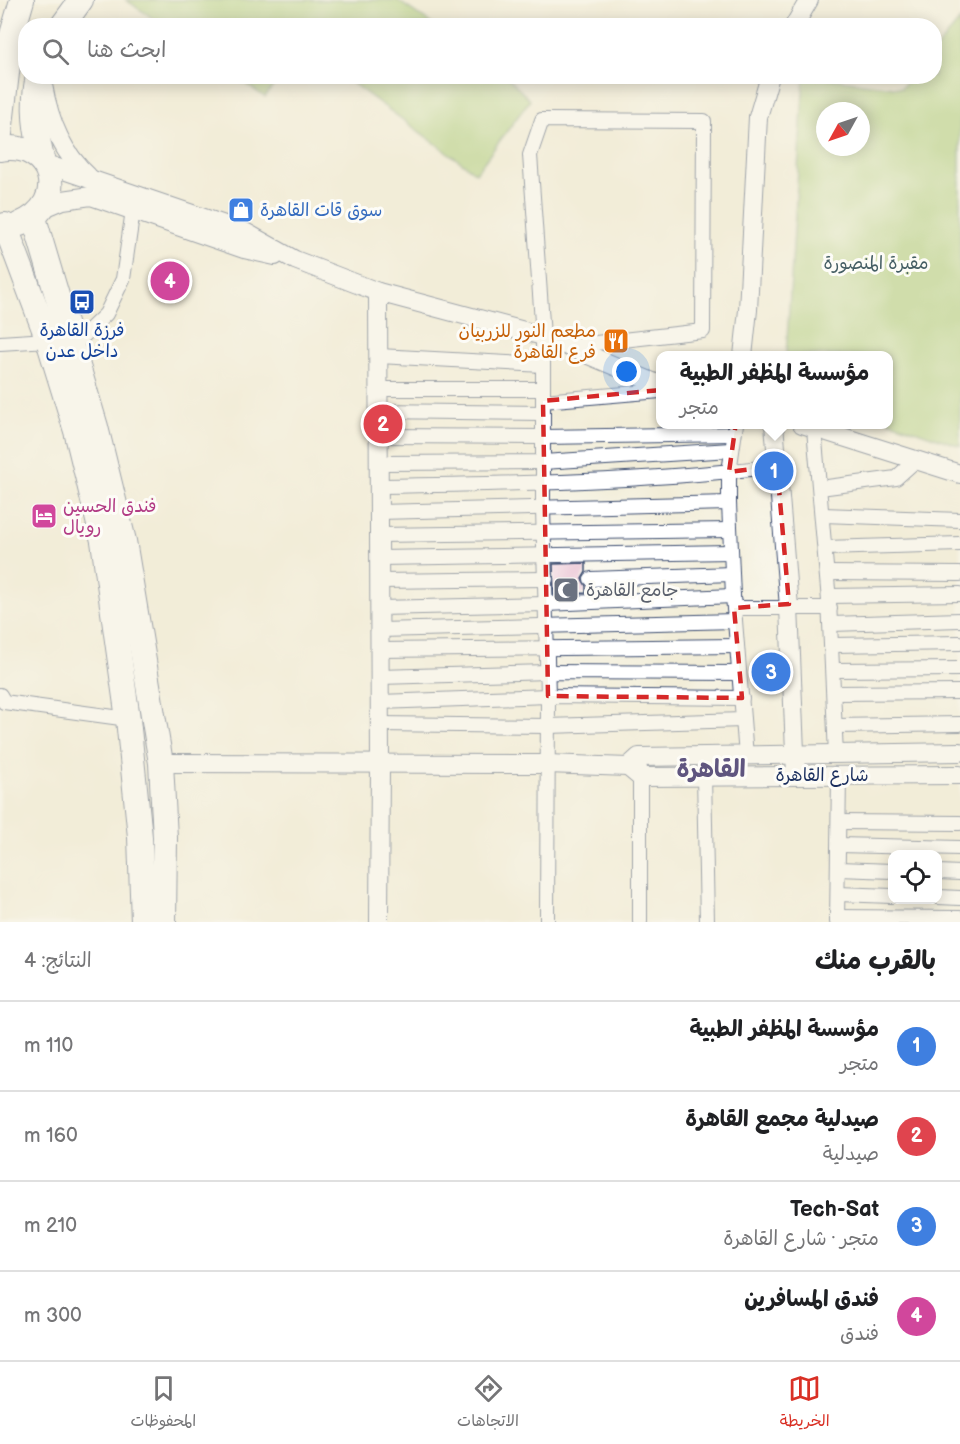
<!DOCTYPE html>
<html lang="ar">
<head>
<meta charset="utf-8">
<style>
  body { margin:0; font-family:"Balsamiq Sans","Playpen Sans Arabic",sans-serif; background:#f2f2f2; color:#202124; direction:rtl }
  .controls { position:absolute; right:18px; bottom:18px; display:grid; overflow:hidden; border-radius:12px; box-shadow:0 3px 15px #0003 }
  .controls button { width:54px; height:54px; display:grid; place-items:center; padding:0; border:0; border-bottom:2px solid #e0e0e0; background:#fff; color:#202124; font:30px sans-serif }
  .compass { position:absolute; left:816px; top:102px; width:54px; height:54px; border-radius:50%; background:#fff; box-shadow:0 3px 15px #0003; rotate:230deg }
  .you { position:absolute; left:627px; top:372px; width:21px; height:21px; margin:-15px; border:4px solid #fff; border-radius:50%; background:#1a73e8; box-shadow:0 0 0 9px #1a73e833 }
  .badge { display:grid; place-items:center; width:39px; height:39px; border-radius:50%; background:#d93025; color:#fff; font-size:20px; font-weight:700 }
  .pin { position:absolute; translate:-50% -50%; border:3px solid #fff; box-shadow:0 2px 6px #0006 }
  .popup { position:absolute; left:656px; top:351px; width:237px; height:78px; box-sizing:border-box; display:grid; place-content:center; border-radius:12px; background:#fff; filter:drop-shadow(0 2px 4px #0005); font-size:20px; white-space:nowrap; color:#757577 }
  .popup b { font-size:22px; color:#202124 }
  .popup::after { content:''; position:absolute; left:50%; top:100%; margin-left:-12px; border:12px solid transparent; border-top-color:#fff }
  .list { margin:0; padding:0; list-style:none }
  h2 { display:flex; justify-content:space-between; align-items:center; height:78px; margin:0; padding:0 24px; font-size:26px }
  h2 small { font-size:20px; font-weight:400; color:#757577 }
  .list li { display:grid; grid-template-columns:39px 1fr auto; gap:18px; align-items:center; box-sizing:border-box; height:90px; padding:0 24px; border-top:2px solid #e0e0e0 }
  .list b { display:block; font-size:22px; white-space:nowrap }
  .list p { margin:0; font-size:20px; white-space:nowrap; color:#757577 }
  .list em { font-size:20px; font-style:normal; color:#757577 }
  .icon { flex:none; width:33px; height:33px; fill:none; stroke:currentColor; stroke-width:2; stroke-linecap:round; stroke-linejoin:round }
  .map { position:relative; flex:none; width:960px; height:922px; overflow:hidden; direction:ltr }
  .search { position:absolute; background:#fff; box-shadow:0 3px 15px #0003; left:18px; right:18px; top:18px; height:66px; display:flex; align-items:center; gap:15px; box-sizing:border-box; padding:0 21px; border-radius:24px; color:#757577; font-size:22px }
  .sheet { height:438px; background:#fff }
  nav { display:flex; justify-content:space-around; align-items:center; box-sizing:border-box; height:84px; border-top:2px solid #e0e0e0; background:#fff; font-size:16px; color:#757577 }
  nav a { display:grid; justify-items:center; gap:3px }
  nav .on { color:#d93025 }
  .map>svg:first-child { display:block }
  .green { fill:#a6ca73; stroke:#607c68; stroke-width:1.5; fill-rule:evenodd }
  .building { fill:#de9bbb }
  .lines { fill:none; stroke-linecap:round; stroke-linejoin:round }
  .street-casing { stroke:#3b4c70; stroke-width:16 }
  .secondary-casing { stroke:#3b4c70; stroke-width:20 }
  .highway-casing { stroke:#3b4c70; stroke-width:26 }
  .street { stroke:#fff; stroke-width:14 }
  .secondary { stroke:#fff; stroke-width:18 }
  .highway { stroke:#fff; stroke-width:24 }
  .marked { fill:none; stroke:#d62828; stroke-width:4.5; stroke-dasharray:12 8; stroke-linejoin:round }
  .labels { text-anchor:middle; dominant-baseline:central; stroke-width:6; stroke-linejoin:round; paint-order:stroke }
  .shop-label { font-size:18px; fill:#366cbe; stroke:#fdfcf7; text-anchor:start }
  .park-label { font-size:18px; fill:#455e64; stroke:#fdfcf7 }
  .transit-label { font-size:18px; fill:#164399; stroke:#fdfcf7 }
  .food-label { font-size:18px; fill:#c56008; stroke:#fdfcf7; text-anchor:end }
  .hotel-label { font-size:18px; fill:#b23c85; stroke:#fdfcf7; text-anchor:start }
  .worship-label { font-size:18px; fill:#5b616d; stroke:#fdfcf7; text-anchor:start }
  .street-label { font-size:18px; fill:#1b2f5e; stroke:#fdfcf7 }
  .district-label { font-size:24px; font-weight:bold; fill:#5f557f; stroke:#fdfcf7 }
</style>
</head>
<body>
<div class="map">
<svg width="960" height="922" viewBox="0 0 960 922">
  <rect width="100%" height="100%" fill="#fdfcf7"/>
  <filter id="ink" filterUnits="userSpaceOnUse"><feTurbulence type="fractalNoise" baseFrequency=".0167" numOctaves="2"/><feDisplacementMap in="SourceGraphic" scale="12" xChannelSelector="R" yChannelSelector="G"/><feConvolveMatrix kernelMatrix="1 2 1 2 8 2 1 2 1" color-interpolation-filters="sRGB"/></filter>
  <filter id="wash" filterUnits="userSpaceOnUse"><feTurbulence type="fractalNoise" baseFrequency=".008" numOctaves="4" result="noise"/><feDisplacementMap in="SourceGraphic" scale="24" xChannelSelector="R" yChannelSelector="G"/><feGaussianBlur stdDeviation="1.35" result="paint"/><feColorMatrix in="noise" values="0 0 0 0 0 0 0 0 0 0 0 0 0 0 0 0 0 1.4 0 .05"/><feComposite in="paint" operator="in"/></filter>
  <g filter="url(#wash)">
    <rect width="100%" height="100%" fill="#f2edd8"/>
    <g class="green">
      <path d="M126 0H397L433 25H163Z"/>
      <path d="M960 20V446L888 421V356L786 355 804 77H818L901 88 911 77 934 76 935 50ZM825 111H861V147H825Z"/>
      <path d="M235 77 280 76V77L265 97Z"/>
      <path d="M344 77H507L530 100 476 173Z"/>
    </g>
    <g id="blocks">
      <path class="building" d="M586 563V572L582 579 586 586V593L554 595 553 564Z"/>
    </g>
  </g>
  <g filter="url(#ink)">
    <use href="#blocks" fill-opacity="0" stroke="#3b4c70" stroke-width="1.5"/>
    <g class="lines">
      <g class="street-casing">
        <g id="street">
          <path d="M0 343 48 340"/>
          <path d="M72 347 106 314 123 279 133 210"/>
          <path d="M379 356 543 365"/>
          <path d="M379 389H543"/>
          <path d="M543 401 660 391"/>
          <path d="M379 411 543 413"/>
          <path d="M736 424 729 472V503L733 596 746 756"/>
          <path d="M814 429 829 601 836 755"/>
          <path d="M379 436 543 437 734 434"/>
          <path d="M379 463 543 462 731 450"/>
          <path d="M379 486C512 484 645 482 777 466"/>
          <path d="M820 488 896 478 915 461"/>
          <path d="M379 512 729 503"/>
          <path d="M823 515 960 520"/>
          <path d="M379 535 730 530"/>
          <path d="M825 548 960 544"/>
          <path d="M379 558 731 552"/>
          <path d="M827 573 960 574"/>
          <path d="M591 579 732 574"/>
          <path d="M380 581 546 579"/>
          <path d="M829 596 960 594"/>
          <path d="M380 608 546 604 733 596"/>
          <path d="M734 608H830"/>
          <path d="M831 624 960 620"/>
          <path d="M380 630 735 621"/>
          <path d="M832 645 960 643"/>
          <path d="M380 650 737 646"/>
          <path d="M833 670 960 669"/>
          <path d="M380 677 547 672 739 673"/>
          <path d="M835 693 960 692"/>
          <path d="M0 695 4 702 128 719"/>
          <path d="M380 702 548 696 742 698"/>
          <path d="M380 724 548 726 743 720"/>
          <path d="M836 726 960 724"/>
          <path d="M640 768V922"/>
          <path d="M704 775 707 922"/>
          <path d="M839 822 960 823"/>
          <path d="M839 845 960 848"/>
          <path d="M839 869 892 871"/>
          <path d="M938 872 960 873"/>
          <path d="M838 894 892 896"/>
          <path d="M938 897 960 898"/>
          <path d="M837 917 960 918"/>
          <path d="M547 922 548 696 543 509V336L530 155 542 120 704 121 703 331 569 346"/>
          <path d="M837 922 839 775"/>
        </g>
      </g>
      <g class="secondary-casing">
        <g id="secondary">
          <path d="M794 26 809 0"/>
          <path d="M43 85C49 120 61 152 88 176"/>
          <path d="M43 163 245 232 295 260 378 292 543 336 660 385"/>
          <path d="M44 208 63 200 91 196 244 249 275 256"/>
          <path d="M378 292 380 764 379 922"/>
          <path d="M743 356 748 310 758 117 770 76"/>
          <path d="M774 424 789 607 796 776"/>
          <path d="M802 424 960 474"/>
          <path d="M161 763 547 764 628 767"/>
          <path d="M628 767 639 757 960 752"/>
          <path d="M628 767 640 777 960 775"/>
        </g>
      </g>
      <g class="highway-casing">
        <g id="highway">
          <path d="M62 26 81 0"/>
          <path d="M38 76C31 107 36 133 43 163"/>
          <path d="M0 134 11 38 22 0"/>
          <path d="M0 149C53 140 71 203 20 224"/>
          <path d="M34 218 96 427 124 541 161 763 165 838 164 922"/>
          <path d="M5 225 48 340 76 431 103 541 128 719 140 837 143 922"/>
        </g>
      </g>
      <use href="#street" class="street"/>
      <use href="#secondary" class="secondary"/>
      <use href="#highway" class="highway"/>
    </g>
  </g>
  <path d="M0 0H960V922H0ZM671 389 738 408 729 472 777 466 789 604 734 608 742 698 548 696 543 401Z" fill="#f2edd8" fill-opacity=".55" fill-rule="evenodd"/>
  <path class="marked" d="M671 389 738 408 729 472 777 466 789 604 734 608 742 698 548 696 543 401Z"/>
  <defs>
    <g id="shop-square" transform="scale(1.35)"><rect x="-9" y="-9" width="18" height="18" rx="4" fill="#3f7fe0" stroke="#fdfcf7"/><path d="M-5-2.5h2.3a2.7 3.5 0 0 1 5.4 0H5L5.5 6h-11ZM-1.5-2.5h3a1.5 2.3 0 0 0-3 0Z" fill="#fff"/></g>
    <g id="bus-square" transform="scale(1.35)"><rect x="-9" y="-9" width="18" height="18" rx="4" fill="#1a4fb4" stroke="#fdfcf7"/><path d="M-5-6H5V4H4V6H2V4H-2V6H-4V4H-5ZM-3.5-4V0h7V-4ZM-3.5 1.2v1.5H-2V1.2ZM2 1.2v1.5H3.5V1.2Z" fill="#fff"/></g>
    <g id="restaurant-square" transform="scale(1.35)"><rect x="-9" y="-9" width="18" height="18" rx="4" fill="#e8710a" stroke="#fdfcf7"/><path d="M-5-6h1v4h1v-4h1v4h1v-4h1v5L-1.5 .5V6h-2V.5L-5-1ZM5-6V6H3V1.5H1.5Q1.5-4 5-6Z" fill="#fff"/></g>
    <g id="hotel-square" transform="scale(1.35)"><rect x="-9" y="-9" width="18" height="18" rx="4" fill="#d1479c" stroke="#fdfcf7"/><path d="M-6-4.5h1.5V1H6V5H4.5V3h-9V5H-6ZM-4 0a1.8 1.8 0 1 1 3.6 0ZM.5 0V-2.5h3Q6-2.5 6 0Z" fill="#fff"/></g>
    <g id="mosque-square" transform="scale(1.35)"><rect x="-9" y="-9" width="18" height="18" rx="4" fill="#6b7280" stroke="#fdfcf7"/><path d="M3.5-4.9A6 6 0 1 0 3.5 4.9A5 5 0 1 1 3.5-4.9Z" fill="#fff"/></g>
  </defs>
  <g fill-rule="evenodd">
    <use href="#shop-square" x="241" y="210"/>
    <use href="#bus-square" x="82" y="302"/>
    <use href="#restaurant-square" x="616" y="341"/>
    <use href="#hotel-square" x="44" y="516"/>
    <use href="#mosque-square" x="566" y="590"/>
  </g>
  <g class="labels">
    <g class="shop-label">
      <text x="260" y="210">سوق قات القاهرة</text>
    </g>
    <g class="park-label">
      <text x="876" y="263">مقبرة المنصورة</text>
    </g>
    <g class="transit-label">
      <text x="82" y="330">فرزة القاهرة<tspan x="82" dy="21">داخل عدن</tspan></text>
    </g>
    <g class="food-label">
      <text x="596" y="331">مطعم النور للزربيان<tspan x="596" dy="21">فرع القاهرة</tspan></text>
    </g>
    <g class="hotel-label">
      <text x="63" y="506">فندق الحسين<tspan x="63" dy="21">رويال</tspan></text>
    </g>
    <g class="worship-label">
      <text x="586" y="590">جامع القاهرة</text>
    </g>
    <g class="street-label">
      <text x="822" y="775">شارع القاهرة</text>
    </g>
    <g class="district-label">
      <text x="711" y="769">القاهرة</text>
    </g>
  </g>
</svg>
<div class="controls">
<button><svg class="icon" aria-label="locate" viewBox="0 0 24 24"><circle cx="12" cy="12" r="6"/><path d="M12 2v4M12 18v4M2 12h4M18 12h4"/></svg></button>
</div>
<svg class="compass" viewBox="-18 -18 36 36"><path d="M0-13l5 13h-10z" fill="#e53935"/><path d="M0 13l5-13h-10z" fill="#757577"/></svg>
<div class="you"></div>
<div class="pin badge" style="left:774px;top:471px;background:#3f7fe0">1</div>
<div class="popup"><b>مؤسسة المظفر الطبية</b>متجر</div>
<div class="pin badge" style="left:383px;top:424px;background:#e0444e">2</div>
<div class="pin badge" style="left:771px;top:672px;background:#3f7fe0">3</div>
<div class="pin badge" style="left:170px;top:281px;background:#d1479c">4</div>
<div class="search"><svg class="icon" aria-label="search" viewBox="0 0 24 24"><circle cx="10" cy="10" r="6"/><path d="M15 15l6 6"/></svg>ابحث هنا</div>
</div>
<section class="sheet">
<h2>بالقرب منك<small>النتائج: 4</small></h2>
<ul class="list">
<li><span class="badge" style="background:#3f7fe0">1</span><div><b>مؤسسة المظفر الطبية</b><p>متجر</p></div><em>110 m</em></li>
<li><span class="badge" style="background:#e0444e">2</span><div><b>صيدلية مجمع القاهرة</b><p>صيدلية</p></div><em>160 m</em></li>
<li><span class="badge" style="background:#3f7fe0">3</span><div><b>Tech-Sat</b><p>متجر · شارع القاهرة</p></div><em>210 m</em></li>
<li><span class="badge" style="background:#d1479c">4</span><div><b>فندق المسافرين</b><p>فندق</p></div><em>300 m</em></li>
</ul>
</section>
<nav>
<a class="on"><svg class="icon" aria-label="map" viewBox="0 0 24 24"><path d="M3 6l6-2 6 2 6-2v14l-6 2-6-2-6 2zM9 4v14M15 6v14"/></svg>الخريطة</a>
<a><svg class="icon" aria-label="directions" viewBox="0 0 24 24"><path d="M12 3l9 9-9 9-9-9zM9 14v-3h6M13 9l2 2-2 2"/></svg>الاتجاهات</a>
<a><svg class="icon" aria-label="saved" viewBox="0 0 24 24"><path d="M7 4h10v16l-5-4-5 4z"/></svg>المحفوظات</a>
</nav>
</body>
</html>
